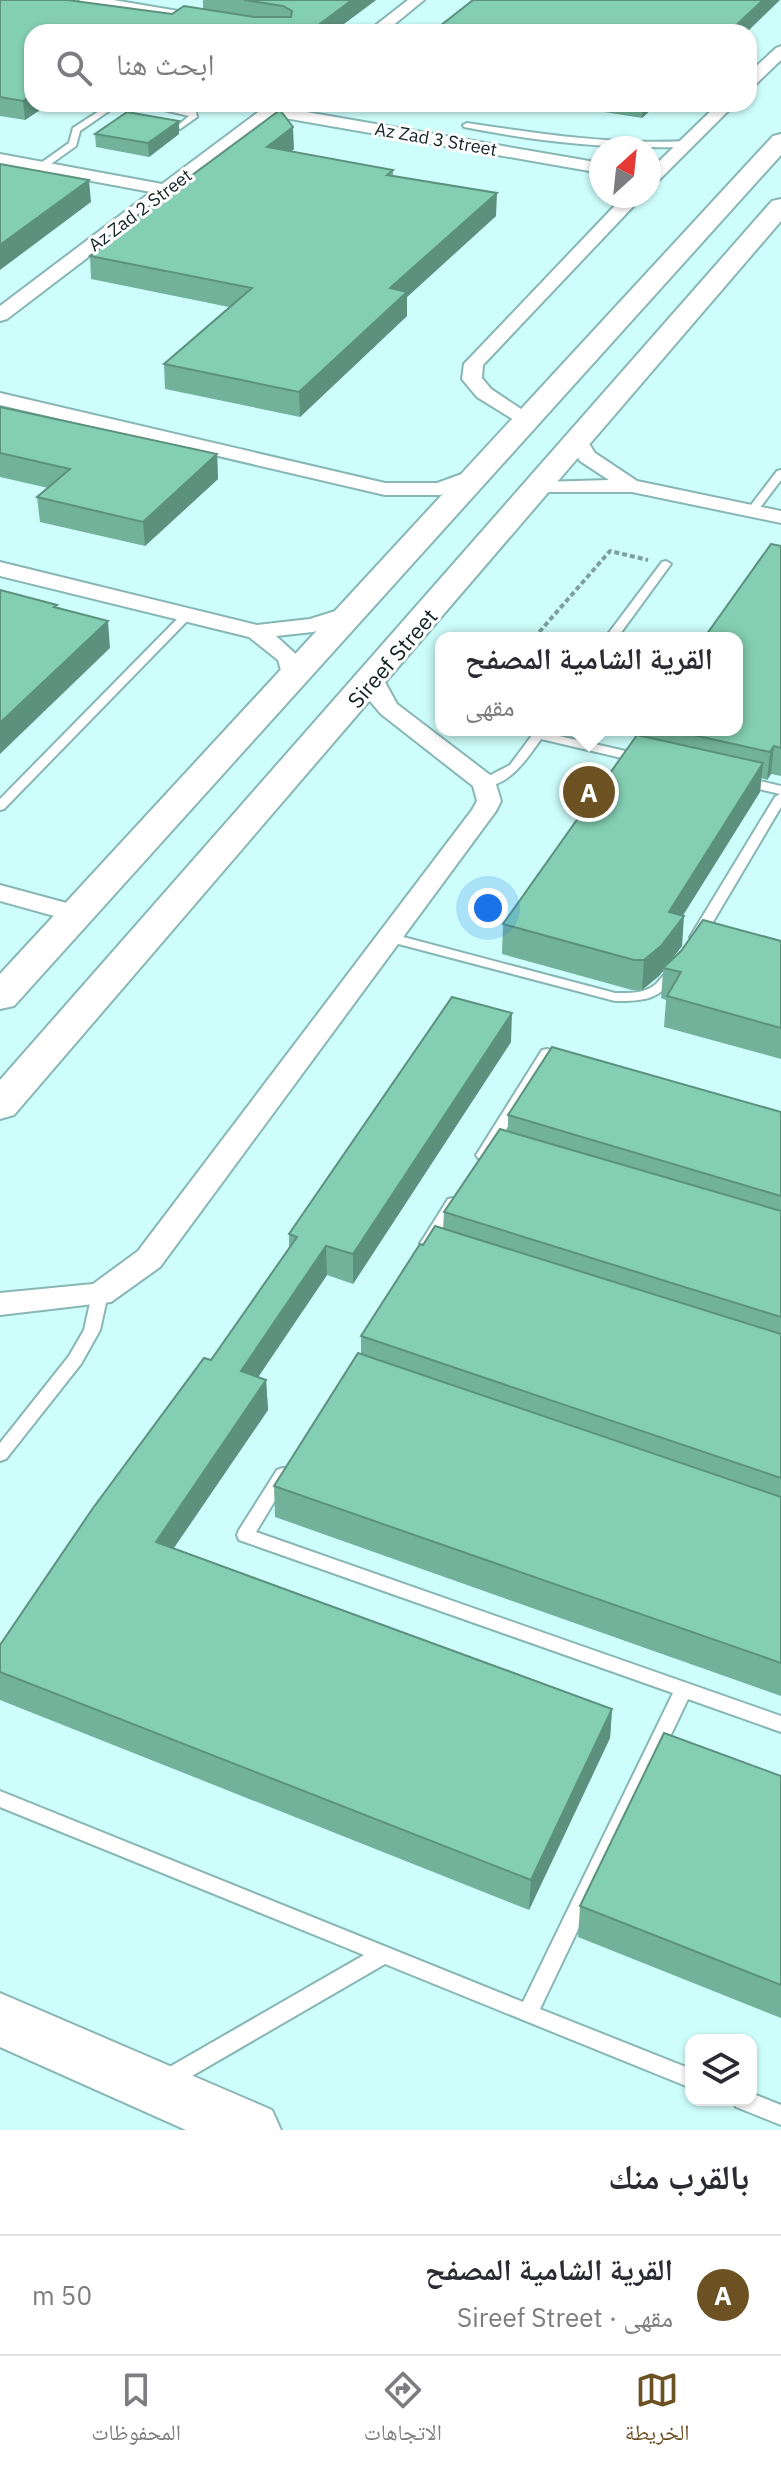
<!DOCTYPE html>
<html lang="ar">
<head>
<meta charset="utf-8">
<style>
  body { margin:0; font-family:"IBM Plex Sans","Noto Naskh Arabic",sans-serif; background:#f7f7f7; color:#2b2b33; direction:rtl }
  .controls { position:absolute; right:24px; bottom:24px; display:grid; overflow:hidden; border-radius:16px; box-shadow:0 2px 6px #0004 }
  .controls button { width:72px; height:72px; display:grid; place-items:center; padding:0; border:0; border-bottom:2px solid #e1e1e2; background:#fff; color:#2b2b33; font:40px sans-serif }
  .compass { position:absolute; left:589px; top:136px; width:72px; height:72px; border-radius:50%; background:#fff; box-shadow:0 2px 6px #0004; rotate:27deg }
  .you { position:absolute; left:488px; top:908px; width:28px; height:28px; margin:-20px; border:6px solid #fff; border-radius:50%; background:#1a73e8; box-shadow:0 0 0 12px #1a73e833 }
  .badge { display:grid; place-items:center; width:52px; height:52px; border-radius:50%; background:#6c5123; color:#fff; font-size:26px; font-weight:700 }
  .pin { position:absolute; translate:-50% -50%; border:4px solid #fff; box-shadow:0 2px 8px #0006 }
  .popup { position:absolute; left:435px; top:632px; width:308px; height:104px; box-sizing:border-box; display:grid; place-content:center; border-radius:16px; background:#fff; filter:drop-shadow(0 2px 6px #0005); font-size:26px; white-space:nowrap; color:#7c7c81 }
  .popup b { font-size:30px; color:#2b2b33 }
  .popup::after { content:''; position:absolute; left:50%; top:100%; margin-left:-16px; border:16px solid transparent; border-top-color:#fff }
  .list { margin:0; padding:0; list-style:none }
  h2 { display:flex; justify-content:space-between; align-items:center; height:104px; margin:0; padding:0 32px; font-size:34px }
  h2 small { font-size:26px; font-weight:400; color:#7c7c81 }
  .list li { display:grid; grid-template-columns:52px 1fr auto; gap:24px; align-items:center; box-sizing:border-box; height:120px; padding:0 32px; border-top:2px solid #e1e1e2 }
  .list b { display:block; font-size:30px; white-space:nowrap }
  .list p { margin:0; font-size:26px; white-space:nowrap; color:#7c7c81 }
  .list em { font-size:26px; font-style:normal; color:#7c7c81 }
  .icon { flex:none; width:44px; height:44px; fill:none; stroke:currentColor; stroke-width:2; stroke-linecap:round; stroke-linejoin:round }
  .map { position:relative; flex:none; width:781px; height:2130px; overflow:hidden; direction:ltr }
  .search { position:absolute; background:#fff; box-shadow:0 2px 6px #0004; left:24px; right:24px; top:24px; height:88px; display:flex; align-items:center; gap:20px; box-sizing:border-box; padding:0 28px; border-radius:24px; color:#7c7c81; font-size:30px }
  .sheet { height:224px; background:#fff }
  nav { display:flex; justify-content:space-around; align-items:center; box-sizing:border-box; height:112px; border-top:2px solid #e1e1e2; background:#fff; font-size:22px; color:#7c7c81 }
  nav a { display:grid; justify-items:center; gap:4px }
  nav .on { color:#6c5123 }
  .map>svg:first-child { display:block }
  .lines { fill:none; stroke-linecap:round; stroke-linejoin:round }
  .lane-casing { stroke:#87b6b4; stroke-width:4 }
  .street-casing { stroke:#87b6b4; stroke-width:4 }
  .secondary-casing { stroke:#87b6b4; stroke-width:4 }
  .path { stroke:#7da09f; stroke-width:4; stroke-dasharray:5 3; stroke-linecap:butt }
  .lane { fill:#fff; fill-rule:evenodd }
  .street { fill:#fff; fill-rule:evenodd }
  .secondary { fill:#fff; fill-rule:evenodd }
  .wall { fill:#72b29b }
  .shaded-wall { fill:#5c917e }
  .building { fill:#84cfb4; stroke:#5c917e; stroke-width:2 }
  .labels { text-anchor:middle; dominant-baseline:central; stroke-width:6; stroke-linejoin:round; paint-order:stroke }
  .far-street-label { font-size:18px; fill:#112323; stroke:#fff }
  .street-label { font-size:22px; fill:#112323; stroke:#fff }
</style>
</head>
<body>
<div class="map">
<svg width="781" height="2130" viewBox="0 0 781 2130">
  <rect width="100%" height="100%" fill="#cefefc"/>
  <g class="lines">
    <g class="lane-casing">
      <g id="lane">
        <path d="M110 104H119L80 131 76 146 44 169H38V165L69 143 73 128Z"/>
        <path d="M139 104H155L193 112H196L197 117 180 129 176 127 189 116Z"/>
        <path d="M467 123C541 134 612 145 687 141L691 143C680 149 662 147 649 147 587 147 524 139 464 127L463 125Z"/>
        <path d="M781 470V480L756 513H748V509L777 471Z"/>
        <path d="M666 561 671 564 617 638H605L662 562Z"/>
        <path d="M187 612 193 615 191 617 4 809 0 810V799L183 613Z"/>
        <path d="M536 730H548L546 733 643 755 645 758 639 762 541 739C527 759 508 788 481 786L479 783 481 780 510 765Z"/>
        <path d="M742 777 781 786V807L704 937 702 940H692L690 937 775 797 780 794 738 784 736 781 738 778Z"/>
        <path d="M392 934 615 993C630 993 644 994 656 984 662 978 664 973 671 970L678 974C659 1000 645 1001 615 1001L387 941 385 938Z"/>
        <path d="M547 1049 570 1054 572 1057 565 1061 551 1058 488 1158H478L476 1155 478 1152 542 1050Z"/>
        <path d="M453 1198 460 1203 433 1247H423L420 1243 423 1239 448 1199Z"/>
        <path d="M100 1289 105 1290 108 1294 100 1330 81 1364 6 1459 0 1461V1443L69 1356 84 1330 92 1294 95 1290Z"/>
        <path d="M283 1468 289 1470 291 1474 256 1532 781 1716V1732L688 1699 540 2009 691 2069V2088L385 1964 173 2087 166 2090 159 2087 156 2080 159 2073 364 1955 0 1807V1791L523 2002 673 1693 239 1540 237 1535 239 1530 277 1470Z"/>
        <path d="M751 2093 781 2105V2125L736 2107 733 2100H751Z"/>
      </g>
    </g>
    <g class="street-casing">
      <g id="street">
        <path d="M79 0H113L196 14 203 18 196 22 86 4Z"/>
        <path d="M408 0H424L385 32H367Z"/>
        <path d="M781 46V60L755 85 749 87V73L776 48Z"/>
        <path d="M269 104H287L283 108 601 163V173L273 116 7 319 0 321V306L151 192 0 164V154L162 184Z"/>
        <path d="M718 104H735L655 184 649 185V171Z"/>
        <path d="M624 196H643L483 365 482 378 491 389 536 419 526 425 519 423 477 397 462 379 464 364Z"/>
        <path d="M0 393 385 483H437L473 470 483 476 480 480 440 495H385L0 405Z"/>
        <path d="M579 437 586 439 595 453 637 481 781 511V523L632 492H534L531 488 534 484 541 482 609 480 580 461 569 443Z"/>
        <path d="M0 562 257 625 310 619 348 607 359 614 356 619 313 632 276 636 300 658 304 676 300 681H284L278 660 249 637 0 576Z"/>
        <path d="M373 673 381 675 397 704 494 778 501 801 496 811 160 1267 111 1302 0 1315V1293L93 1284 138 1251 472 810 477 801 473 786 381 714 369 700 361 680 365 675Z"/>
        <path d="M0 885 85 908 89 914 85 920 76 922 0 901Z"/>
      </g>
    </g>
    <g class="secondary-casing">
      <g id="secondary">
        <path d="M781 134V155L14 1006 0 1009V974L773 136Z"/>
        <path d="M781 199V221L14 1115 0 1119V1080L772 201Z"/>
        <path d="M0 1993 272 2110 281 2130H186L0 2047Z"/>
      </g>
    </g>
    <path class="path" d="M534 638 610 551 648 560"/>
    <use href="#lane" class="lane"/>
    <use href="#street" class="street"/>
    <use href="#secondary" class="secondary"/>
  </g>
  <g class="wall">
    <path d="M0 0 172 14 203 9V0H376L333 32H32V104H49L25 120 0 116Z"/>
    <path d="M554 104H657L642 118Z"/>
    <path d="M179 121V134L149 157 96 147 95 134Z"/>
    <path d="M294 149 291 151 393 170V176L496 216 407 297V316L300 417 165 389 164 364 229 307 91 279 90 256 95 251V247Z"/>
    <path d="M0 407 217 454 218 479 145 546 40 522 37 497 48 488 0 477Z"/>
    <path d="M781 546V776L771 774 767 780 761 778 760 792 683 915 682 946 669 962 781 941V1059L664 1027 666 1000 661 998 663 971 659 976 642 990H632L502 954 503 924 643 736V730H737Z"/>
    <path d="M511 1042 353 1284 327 1275 258 1377 266 1380 268 1410 174 1548 612 1709 610 1738 529 1910 0 1700V1645L211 1360 289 1248V1234Z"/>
    <path d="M781 1112V1696L275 1517 274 1486 361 1354V1336L423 1245 443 1229 444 1212 508 1131V1115Z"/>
    <path d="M781 1776V2018L578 1937 580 1906Z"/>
  </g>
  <g class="shaded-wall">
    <path d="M352 0H376L333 32H309Z"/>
    <path d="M763 0H780L747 32H729Z"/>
    <path d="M32 95V104H49L25 120 23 101Z"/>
    <path d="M643 104H657L642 118Z"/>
    <path d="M179 121V134L149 157 148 143Z"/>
    <path d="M293 127 294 149 268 170 267 147Z"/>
    <path d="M89 180 91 202 0 270V245Z"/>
    <path d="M497 193 496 216 407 297V316L300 417 299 392 390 288Z"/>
    <path d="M217 454 218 479 145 546 143 522Z"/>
    <path d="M108 621 110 648 0 754V723Z"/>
    <path d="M774 746 771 774 767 780 770 752Z"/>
    <path d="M763 763 760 792 677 925 684 916 682 946 665 968H663V971L659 976 642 990 644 960 669 912Z"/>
    <path d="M512 1013 511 1042 353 1284V1254Z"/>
    <path d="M326 1246 327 1275 242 1401 241 1371Z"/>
    <path d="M266 1380 268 1410 158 1571 156 1542Z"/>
    <path d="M612 1709 610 1738 529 1910 531 1880Z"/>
  </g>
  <g class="building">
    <path d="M0 0H67L172 14 184 6 254 17H291L292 11 283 6 244 0H352L309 32H32V95L23 101 0 97Z"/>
    <path d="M473 0H763L729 32H446L435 30Z"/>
    <path d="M280 110 293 127 267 147 393 170 387 175 497 193 390 288 407 292 299 392 164 364 252 288 90 256 100 248 95 247Z"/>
    <path d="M127 112 179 121 148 143 95 134Z"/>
    <path d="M0 164 89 180 0 245Z"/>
    <path d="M0 407 217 454 143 522 37 497 70 469 0 453Z"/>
    <path d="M771 544 781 546V748L774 746 770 752 671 730H737V638H704Z"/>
    <path d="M0 590 57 605 54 607 108 621 0 723Z"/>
    <path d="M637 735 763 763 669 912 684 916 661 946 644 960H634L503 924Z"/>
    <path d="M703 920 781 941V1028L667 996 681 972 663 968 681 951Z"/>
    <path d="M452 997 512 1013 353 1254 326 1246 241 1371 266 1380 156 1542 612 1709 531 1880 0 1672V1645L93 1508 204 1358 211 1360 297 1237 289 1234Z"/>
    <path d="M552 1047 781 1112V1196L508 1115Z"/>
    <path d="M500 1129 781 1211V1317L444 1212Z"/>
    <path d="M435 1226 781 1334V1478L361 1336 420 1244 423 1245Z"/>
    <path d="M358 1353 781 1497V1663L274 1486Z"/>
    <path d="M664 1733 781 1776V1985L580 1906Z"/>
  </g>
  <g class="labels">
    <g class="far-street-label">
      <text transform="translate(436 139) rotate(10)">Az Zad 3 Street</text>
      <text transform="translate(140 210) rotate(-37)">Az Zad 2 Street</text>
    </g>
    <g class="street-label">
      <text transform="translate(392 658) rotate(-49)">Sireef Street</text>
    </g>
  </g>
</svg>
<div class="controls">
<button><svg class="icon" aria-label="layers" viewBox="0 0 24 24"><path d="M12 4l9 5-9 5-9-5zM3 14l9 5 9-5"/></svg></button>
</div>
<svg class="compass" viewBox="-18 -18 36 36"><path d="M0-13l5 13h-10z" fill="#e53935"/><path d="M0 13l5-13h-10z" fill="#7c7c81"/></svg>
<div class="you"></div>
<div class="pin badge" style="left:589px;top:792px">A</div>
<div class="popup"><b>القرية الشامية المصفح</b>مقهى</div>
<div class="search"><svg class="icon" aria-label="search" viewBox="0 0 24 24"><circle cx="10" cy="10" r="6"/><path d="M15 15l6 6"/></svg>ابحث هنا</div>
</div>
<section class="sheet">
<h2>بالقرب منك<small></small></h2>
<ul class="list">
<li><span class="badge">A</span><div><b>القرية الشامية المصفح</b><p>مقهى · Sireef Street</p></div><em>50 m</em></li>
</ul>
</section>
<nav>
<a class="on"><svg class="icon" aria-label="map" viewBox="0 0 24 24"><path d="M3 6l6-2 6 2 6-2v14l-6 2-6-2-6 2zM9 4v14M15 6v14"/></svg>الخريطة</a>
<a><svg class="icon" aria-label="directions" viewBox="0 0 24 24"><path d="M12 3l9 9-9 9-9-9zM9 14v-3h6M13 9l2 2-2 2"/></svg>الاتجاهات</a>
<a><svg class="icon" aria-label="saved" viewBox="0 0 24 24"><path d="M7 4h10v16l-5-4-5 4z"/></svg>المحفوظات</a>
</nav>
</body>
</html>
